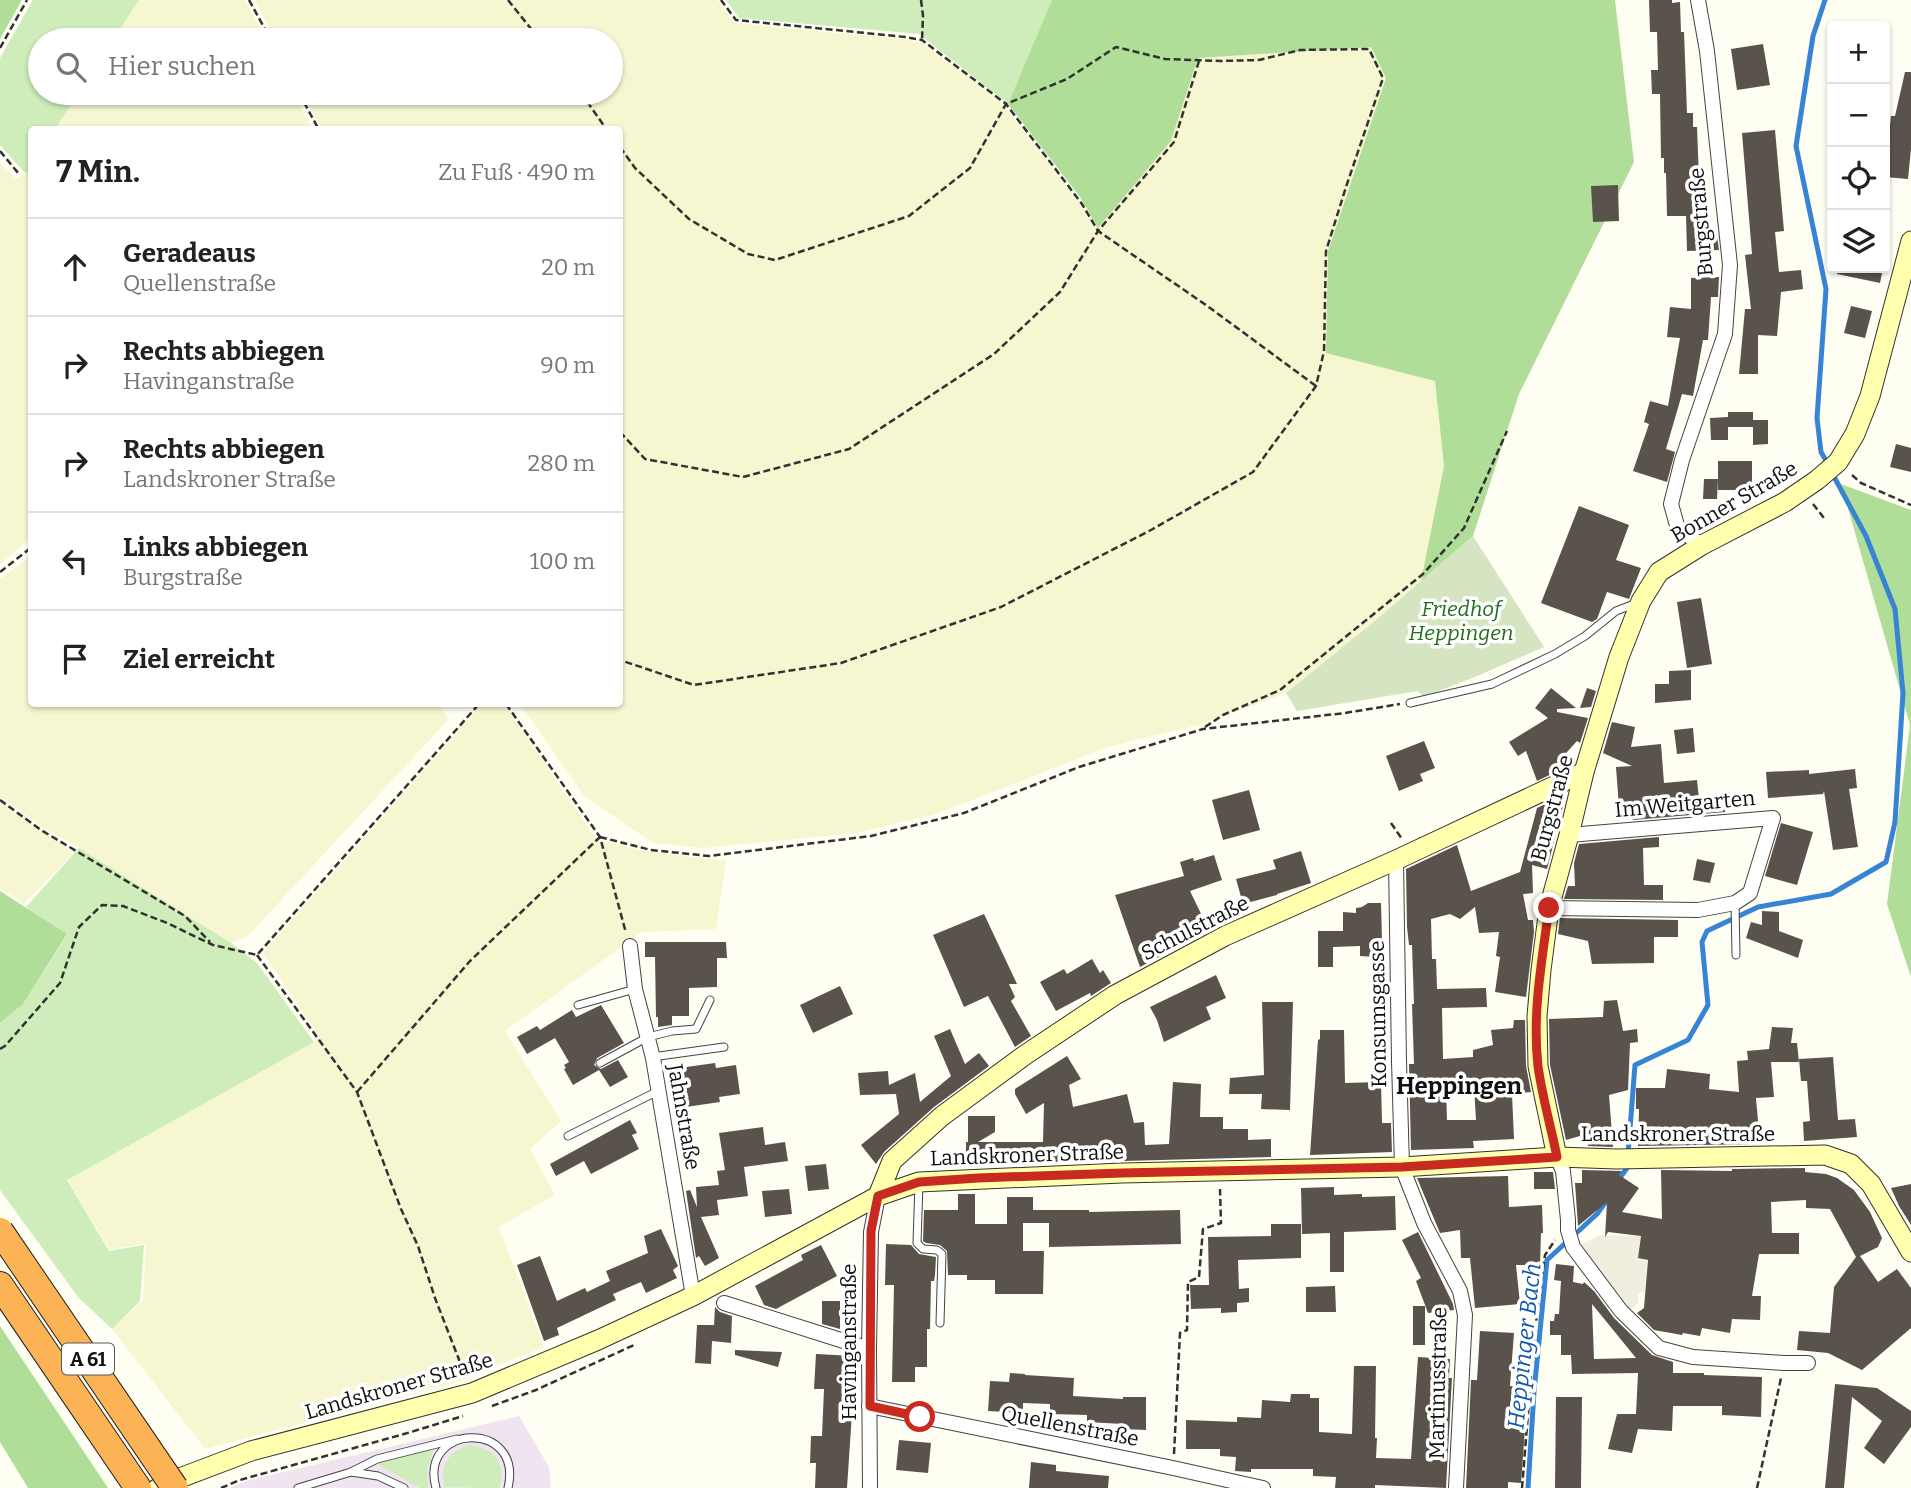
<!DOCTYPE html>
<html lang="de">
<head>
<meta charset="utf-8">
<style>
  body { margin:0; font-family:Bitter,serif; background:#f6f6f6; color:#222 }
  .controls { position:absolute; right:21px; top:21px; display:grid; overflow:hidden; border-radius:7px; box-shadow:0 2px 5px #0004 }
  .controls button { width:63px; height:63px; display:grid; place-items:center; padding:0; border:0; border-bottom:2px solid #e0e0e0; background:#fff; color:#222; font:35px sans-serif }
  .stop { position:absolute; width:21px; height:21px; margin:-16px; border:5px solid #c92a1f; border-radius:50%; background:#fff }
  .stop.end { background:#c92a1f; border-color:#fff; box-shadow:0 2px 7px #0008 }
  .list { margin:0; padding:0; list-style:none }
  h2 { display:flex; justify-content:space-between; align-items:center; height:91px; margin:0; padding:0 28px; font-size:30px }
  h2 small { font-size:23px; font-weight:400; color:#767676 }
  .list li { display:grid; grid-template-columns:46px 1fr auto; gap:21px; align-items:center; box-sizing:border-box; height:98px; padding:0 28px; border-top:2px solid #e0e0e0 }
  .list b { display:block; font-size:26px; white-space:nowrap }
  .list p { margin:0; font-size:23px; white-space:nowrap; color:#767676 }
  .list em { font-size:23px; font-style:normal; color:#767676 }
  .icon { flex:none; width:38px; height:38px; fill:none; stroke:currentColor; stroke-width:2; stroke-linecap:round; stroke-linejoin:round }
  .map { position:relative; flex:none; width:1911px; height:1488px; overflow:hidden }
  .search { position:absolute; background:#fff; box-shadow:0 2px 5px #0004; left:28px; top:28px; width:595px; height:77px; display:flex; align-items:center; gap:18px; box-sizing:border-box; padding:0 24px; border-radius:38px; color:#767676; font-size:26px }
  .panel { position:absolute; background:#fff; box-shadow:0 2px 5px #0004; left:28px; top:126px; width:595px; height:581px; border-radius:7px }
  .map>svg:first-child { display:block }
  .industrial { fill:#efe4ef }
  .farmland { fill:#f6f7d1 }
  .green { fill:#ceedba }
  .forest { fill:#b0de98 }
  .cemetery { fill:#d5e4c1 }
  .plaza { fill:#f1eee0 }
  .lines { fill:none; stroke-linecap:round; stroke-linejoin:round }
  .stream { stroke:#3784d5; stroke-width:5 }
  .building { fill:#5a534c; fill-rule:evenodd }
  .service-casing { stroke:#434343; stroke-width:9 }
  .minor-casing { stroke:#434343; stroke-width:16 }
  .secondary-casing { stroke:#323232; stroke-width:21 }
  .motorway-casing { stroke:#212121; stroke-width:28 }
  .path { stroke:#323232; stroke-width:2.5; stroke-dasharray:7 3.5; stroke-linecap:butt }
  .service { stroke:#fff; stroke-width:7 }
  .minor { stroke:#fff; stroke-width:14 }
  .secondary { stroke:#ffffae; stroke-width:19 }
  .motorway { stroke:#fbb355; stroke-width:26 }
  .motorway-bridge-casing { stroke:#212121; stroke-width:28; stroke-linecap:butt }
  .motorway-bridge { stroke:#fbb355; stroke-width:26 }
  .route { stroke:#c92a1f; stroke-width:9 }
  .labels { text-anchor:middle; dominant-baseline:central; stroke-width:7; stroke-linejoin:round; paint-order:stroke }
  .shield { fill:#fff; stroke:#585858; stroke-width:2 }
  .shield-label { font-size:19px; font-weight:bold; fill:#101010 }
  .street-label { font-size:21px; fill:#101010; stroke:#fff }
  .park-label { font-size:21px; font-style:italic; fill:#236d1b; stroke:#fff }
  .water-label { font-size:23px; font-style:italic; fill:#1156aa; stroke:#fff }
  .quarter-label { font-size:24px; font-weight:bold; fill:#101010; stroke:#fff }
</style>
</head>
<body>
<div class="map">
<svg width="1911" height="1488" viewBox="0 0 1911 1488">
  <rect width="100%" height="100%" fill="#fffef3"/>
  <path class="industrial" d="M519 1416 549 1467 551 1488H229L250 1480Z"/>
  <g class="farmland">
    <path d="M139 0H245L266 40H113Z"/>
    <path d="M255 0H718L734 23 904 39 923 43 1004 105 1098 227 1171 141 1198 58 1371 46 1386 78 1328 251 1327 353 1435 380 1444 466 1421 581 1376 620 1286 693 1199 725 1111 746 936 814 857 833 703 848 653 843 585 797 520 704H620V130L322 129 301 93H611V40H275Z"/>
    <path d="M79 93H293L312 129 55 130Z"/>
    <path d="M0 163 16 179 26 174 32 166 31 538 0 564Z"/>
    <path d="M31 556 32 704H438L449 719 247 937 231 943 79 848 43 828 0 796V579Z"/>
    <path d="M482 704H504L597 840 652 852 726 861 716 929 642 932 505 1031 561 1121 530 1149 555 1195 499 1227 544 1347 458 1382 205 1449 112 1329 143 1300 146 1244 109 1249 67 1179 320 1038 263 953Z"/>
    <path d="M0 801 74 853 23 904 0 888Z"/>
  </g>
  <g class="green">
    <path d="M33 0H139L113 40H40V93H79L55 129 32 130 31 166 26 174 0 145V58Z"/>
    <path d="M726 0H1052V1L1008 104 919 34 739 18Z"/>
    <path d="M79 848 231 943 257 963 314 1042 67 1180 109 1251 144 1245 140 1301 112 1329 78 1297 0 1190V1023L23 1004 67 935 26 907Z"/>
    <path d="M470 1445C495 1448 507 1464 499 1488L445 1487C439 1466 449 1450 470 1445Z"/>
    <path d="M429 1448 433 1451 427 1469 428 1488H420L379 1465 380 1462Z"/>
  </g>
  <g class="forest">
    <path d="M0 0H22L0 39Z"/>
    <path d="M1052 0H1615L1634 162 1519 394 1473 536 1421 581 1444 466 1435 381 1326 353 1328 251 1386 78 1371 47 1198 58 1171 141 1098 228 1080 197 1008 104Z"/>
    <path d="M1841 484 1911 510V977L1887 904 1910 725Z"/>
    <path d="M0 891 67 934 23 1004 0 1023Z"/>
    <path d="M0 1326 108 1488H28L0 1442Z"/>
  </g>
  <path class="cemetery" d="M1473 536 1544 647 1475 677 1423 697 1418 691 1297 711 1286 693 1376 620Z"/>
  <path class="plaza" d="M1600 1235 1641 1236 1638 1258 1647 1261 1645 1291 1638 1294V1303L1632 1309 1621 1311 1615 1310 1567 1252Z"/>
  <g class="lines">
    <g class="stream">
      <path d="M1825 0 1813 36 1796 146 1826 289 1817 418 1821 452 1828 464"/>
      <path d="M1628 1154 1635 1065 1688 1040 1708 1005 1702 942 1707 931 1758 907 1831 894 1886 862 1895 822 1903 693 1895 609 1866 536 1832 473"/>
      <path d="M1617 1182 1627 1168V1163"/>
      <path d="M1528 1488 1534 1392 1547 1260 1597 1214 1607 1200"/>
    </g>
  </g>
  <g class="building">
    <path d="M1649 0H1672V3L1680 2 1681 32H1684L1687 113H1693V127H1697L1701 230 1716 229 1719 250 1687 251 1686 216H1667L1666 173H1664V158H1661L1660 94H1652L1651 70H1658L1657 32H1650Z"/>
    <path d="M1763 44 1770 85 1737 90 1731 49Z"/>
    <path d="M1905 72H1911V149L1908 179 1885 177V151H1887L1891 116H1895Z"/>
    <path d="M1775 130 1784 231 1775 232 1779 272 1801 270 1803 289 1781 292 1777 336 1758 335V374H1739L1745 309H1751L1745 255 1752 254 1742 133Z"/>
    <path d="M1618 185 1619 221 1593 222 1591 186Z"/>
    <path d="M1838 268H1883L1880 283 1837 274Z"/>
    <path d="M1719 277 1718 297H1711L1708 340H1703L1693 396 1682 394 1666 449 1675 452 1667 482 1633 471 1649 424 1644 422 1650 401 1668 406 1680 338 1667 337 1670 307 1691 309V278Z"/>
    <path d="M1851 306 1872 311 1865 338 1844 333Z"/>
    <rect x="1728" y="412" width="25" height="15"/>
    <path d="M1728 417V440H1711L1710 418Z"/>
    <path d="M1753 420H1768V444L1753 445Z"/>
    <path d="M1896 444 1911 448V472L1890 467Z"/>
    <rect x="1718" y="461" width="34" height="29"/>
    <path d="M1704 479H1718L1717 499H1703Z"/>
    <path d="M1579 506 1629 525 1616 560 1641 568 1629 599 1607 592 1597 619 1592 622 1541 603Z"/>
    <path d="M1701 598 1712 664 1687 668 1677 602Z"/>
    <path d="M1691 670V700L1655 703V684H1669V671Z"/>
    <path d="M1551 688 1576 708 1557 709V712L1588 718 1580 743 1577 741 1558 762 1562 769 1537 781 1526 751 1518 756 1509 742 1548 718 1535 708Z"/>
    <path d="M1587 688 1596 691 1591 707 1580 708Z"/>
    <path d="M1612 722 1635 727 1631 747 1661 744 1664 783 1697 780 1699 799 1725 807V812L1633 820 1631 806 1619 807 1616 767 1632 766 1603 753Z"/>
    <path d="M1693 728 1695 752 1677 754 1674 730Z"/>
    <path d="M1424 741 1435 768 1420 774 1423 781 1399 791 1386 756Z"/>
    <path d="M1855 769 1857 788 1849 789 1858 847 1833 850 1824 791 1823 794 1768 798 1766 772 1809 770V774Z"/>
    <path d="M1249 790 1260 830 1223 840 1212 800Z"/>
    <path d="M1566 794 1547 869 1532 865 1533 893 1523 894 1528 920H1533L1534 932 1526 997 1495 992 1500 957 1496 956 1499 932 1479 933 1475 907 1460 919 1450 914 1431 919 1432 959H1436L1437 989 1486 988 1487 1007 1442 1008 1443 1059 1473 1057V1050L1493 1045 1491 1030 1513 1028 1514 1020H1525L1526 1066 1531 1092 1512 1094 1514 1139 1473 1141 1474 1148 1411 1150 1409 1064H1414L1412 1004H1414L1412 945H1409L1407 927 1406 869 1457 845 1471 891 1520 872 1537 808ZM1474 1086 1476 1120H1447L1446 1088Z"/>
    <path d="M1781 823 1813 832 1797 885 1765 876Z"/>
    <path d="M1659 837V847L1643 848 1644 885H1663V900L1564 899 1568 886H1575L1574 863 1579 844Z"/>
    <path d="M1301 851 1311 883 1277 894V895L1243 904 1236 879 1276 869 1273 860Z"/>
    <path d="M1214 855 1222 880 1190 891 1205 922 1202 924 1206 932 1140 967 1115 895 1184 876 1180 862 1193 858 1194 861Z"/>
    <path d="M1697 859 1715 863 1710 883 1693 880Z"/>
    <path d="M1368 903H1381L1382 941H1375V957L1360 956V946L1333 947V967H1318V931H1343V912L1356 913V908L1362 907Z"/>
    <path d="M1762 911 1779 912V931L1803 940 1798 958 1746 938 1751 922 1762 925Z"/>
    <path d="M984 914 1017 984H1009L1015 997 1011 1001 1031 1036 1015 1047 988 996 964 1007 933 935Z"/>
    <path d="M1560 918 1678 920V937H1654V963L1592 964 1588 941 1558 934Z"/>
    <path d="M645 942H726L727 958H717V987L689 988V1016H672V1025L658 1027V1017H656L655 957H645Z"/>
    <path d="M1092 959 1100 973 1103 970 1111 983 1091 996 1090 993 1056 1011 1040 982 1064 969 1067 974Z"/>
    <path d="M1216 975 1226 998 1206 1007 1211 1019 1164 1042 1157 1020 1150 1007Z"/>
    <path d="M840 986 853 1014 813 1033 800 1005Z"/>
    <path d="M1617 1000 1623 1031 1637 1029 1638 1042 1630 1043 1628 1090 1609 1095 1613 1147 1588 1146 1587 1134 1566 1140 1550 1065 1549 1019 1603 1017 1604 1001Z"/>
    <path d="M1262 1002H1293L1290 1110 1261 1109 1262 1094H1229L1230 1078 1264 1075Z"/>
    <path d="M601 1005 624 1043 597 1058 594 1065 601 1069 618 1060 628 1077 610 1087 599 1070 573 1085 564 1069 566 1068 564 1065 569 1062 555 1038 527 1054 517 1037 537 1026 540 1030 572 1010 576 1017Z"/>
    <path d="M1772 1027 1793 1028 1791 1043H1797L1799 1062H1771L1774 1097 1756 1098 1760 1144 1638 1146 1639 1109H1636V1088H1665L1667 1069 1710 1074 1709 1089 1739 1092 1737 1061 1748 1060 1747 1051 1769 1049Z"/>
    <path d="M950 1029 965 1064 979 1053 989 1066 934 1107 884 1152 876 1164 861 1145 899 1114 896 1094 860 1095 858 1073 888 1071 889 1085 915 1073 920 1102 951 1076 934 1036Z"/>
    <path d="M1320 1030H1344L1345 1083 1381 1082 1382 1123H1391L1392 1152 1310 1155 1318 1040 1320 1039Z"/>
    <path d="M1067 1056 1081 1079 1069 1085 1073 1107 1127 1094 1134 1123 1144 1122 1145 1145 1169 1144 1173 1082 1201 1084 1200 1117H1223V1129H1248V1140L1271 1139V1157L1087 1162 970 1161V1155H966V1142H968V1116H995V1132L978 1142H1043L1044 1103 1026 1114 1015 1094V1089Z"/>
    <path d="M1833 1057 1838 1120 1855 1119 1857 1137 1804 1141 1803 1122 1810 1121 1807 1081H1801L1799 1059Z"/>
    <path d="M715 1063 716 1068 736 1065 740 1094 719 1097 720 1102 679 1108 672 1069Z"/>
    <path d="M630 1120 637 1133 632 1135 639 1149 591 1174 584 1161 556 1176 550 1164Z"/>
    <path d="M763 1127 765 1145 785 1142 788 1161 744 1167 748 1196 717 1200 719 1215 701 1217 719 1258 705 1266 699 1256 696 1258 686 1191 690 1190 697 1207 696 1187 719 1185 717 1171 725 1170 719 1133Z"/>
    <path d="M826 1164 829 1189 808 1191 805 1166Z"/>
    <path d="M1805 1168V1172L1826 1174 1837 1178 1854 1190 1870 1212 1882 1238 1878 1247 1860 1256 1878 1282 1897 1269 1911 1288V1328L1862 1370 1828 1353 1797 1350 1799 1331 1830 1333 1834 1287 1856 1257 1830 1209 1806 1208V1200L1771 1202 1772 1233H1799V1254H1759L1752 1296H1761L1760 1320 1732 1319 1730 1333 1702 1328 1700 1336 1683 1333 1682 1335 1654 1330 1637 1313 1644 1308 1648 1260 1638 1258 1641 1236 1608 1232 1605 1237 1607 1202 1578 1226 1575 1183H1582V1170L1622 1171 1619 1175 1639 1188 1622 1212 1662 1219 1661 1170 1732 1171V1169Z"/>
    <path d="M1534 1172H1553L1555 1189H1534Z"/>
    <path d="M1508 1176 1509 1207 1542 1205 1543 1233H1541L1540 1265H1516L1520 1304 1475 1308 1470 1258H1461L1460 1230 1440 1233 1417 1178Z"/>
    <path d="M1911 1184V1225L1899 1206 1891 1188Z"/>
    <path d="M1334 1187V1195L1362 1194V1197L1395 1196 1396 1230 1344 1232V1272H1330V1233L1302 1234 1301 1188Z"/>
    <path d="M789 1189 792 1214 765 1217 762 1191Z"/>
    <path d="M958 1194H975V1224H1007V1197H1033V1210H1089V1212L1180 1210 1181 1244 1049 1247V1223H1023V1251H1044L1043 1294H995V1280H967V1275H948L947 1251 940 1245 926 1243 923 1241 924 1210H958Z"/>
    <path d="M1271 1224H1301V1258L1238 1260 1239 1289 1249 1288V1302L1237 1303V1312L1221 1313V1308L1191 1309 1190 1285H1209L1208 1237 1271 1236Z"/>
    <path d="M661 1229 678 1266 673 1270 677 1278 646 1293 641 1282 613 1294 616 1300 557 1328 559 1335 544 1341 517 1265 540 1256 557 1301 585 1288 587 1292 610 1281 606 1271 648 1253 644 1236Z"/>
    <path d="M1418 1232 1453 1304 1454 1310 1428 1313 1416 1281 1421 1278 1402 1240Z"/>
    <path d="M886 1244 911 1245 919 1254 936 1257 935 1275 934 1281H931L930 1329H927V1367H915V1382H892L894 1285H885Z"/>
    <path d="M821 1245 837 1276 776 1309 764 1305 755 1286 803 1260 801 1255Z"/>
    <path d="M1556 1264 1574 1266 1573 1282 1583 1284 1584 1282 1594 1291 1614 1318 1652 1355 1673 1362V1373H1704V1375L1762 1377 1761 1417 1722 1415V1406H1673L1672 1431 1638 1429 1632 1453 1608 1449 1617 1414H1636L1638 1373 1572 1374 1571 1355H1561V1335H1550V1321H1554L1555 1314H1559L1561 1281 1554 1280ZM1592 1304 1636 1358 1594 1359Z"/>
    <path d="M1335 1286 1336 1312H1306V1287Z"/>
    <path d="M822 1301H840V1329L822 1324Z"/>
    <rect x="1413" y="1306" width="12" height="39"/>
    <path d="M715 1307 720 1312 732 1316 731 1343 712 1341 711 1364 695 1363 697 1325H714Z"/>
    <path d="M1480 1331 1514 1333 1510 1386 1528 1388 1521 1483 1508 1482V1488H1466L1471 1380H1477Z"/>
    <path d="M735 1350 782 1352 778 1367 735 1355Z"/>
    <path d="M816 1354 854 1356 852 1398H853L847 1488H815L816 1463H810L811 1436H822L824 1389H814Z"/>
    <path d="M1418 1357 1450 1359 1449 1378H1452L1446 1488 1375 1485V1488H1335L1336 1477 1313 1476V1469H1251V1472L1235 1471 1236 1457 1220 1456V1449H1186V1420L1237 1422V1417L1261 1418 1262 1400 1290 1402 1291 1394H1310V1398H1319V1432L1352 1434 1354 1366H1376L1375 1438H1377L1376 1458 1411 1459Z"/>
    <path d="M1010 1373 1025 1374V1375L1074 1378 1073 1396 1123 1399V1397H1146V1430L1123 1429V1424L1087 1422V1415L1050 1414V1404L1023 1403V1413L988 1411 990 1381 1009 1382Z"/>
    <path d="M1835 1384 1877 1388 1911 1411V1427L1884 1464 1864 1448 1882 1421 1852 1397 1844 1488H1825Z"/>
    <path d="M1556 1397H1582L1581 1488H1555Z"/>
    <path d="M899 1440 931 1443 928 1473 896 1470Z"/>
    <path d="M1031 1462 1056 1465V1471L1109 1476 1108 1488H1029Z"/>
  </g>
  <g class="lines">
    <g class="service-casing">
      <g id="service">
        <path d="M1410 703 1492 684 1555 654 1585 636 1616 611 1637 603"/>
        <path d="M1735 903 1736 955"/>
        <path d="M578 1005 635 989"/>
        <path d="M652 1057 724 1047"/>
        <path d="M600 1063 648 1037 672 1031 696 1029 710 1000"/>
        <path d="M568 1136 658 1091"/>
        <path d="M919 1183 917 1243 923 1249 937 1250 942 1254 940 1323"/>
        <path d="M351 1472 378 1476 404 1488"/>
        <path d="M298 1488 351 1472 377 1459 457 1439"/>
        <path d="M436 1488C418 1423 524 1419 508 1488"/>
      </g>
    </g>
    <g class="minor-casing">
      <g id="minor">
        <path d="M1698 0 1707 51 1730 265 1725 334 1682 460 1671 504 1678 529 1702 545"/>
        <path d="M1396 860 1399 1061 1402 1167 1424 1223 1460 1291 1465 1315 1456 1488"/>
        <path d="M1549 908 1698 910 1735 903 1750 893 1773 818 1569 835"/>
        <path d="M630 946 635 989 653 1058 693 1296"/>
        <path d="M1557 1157 1563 1171 1568 1220V1230L1573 1247 1621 1311 1659 1348 1693 1357 1784 1363H1808"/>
        <path d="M724 1303 869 1349"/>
        <path d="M869 1406 1173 1468 1263 1488"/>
        <path d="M870 1488 869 1349 871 1232 878 1196"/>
      </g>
    </g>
    <g class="secondary-casing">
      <g id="secondary">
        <path d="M1557 1157 1538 1066 1537 1016 1541 970 1549 908 1569 835 1584 772 1619 657 1641 601 1659 572 1702 545 1785 502 1817 480 1838 462 1855 434 1870 396 1911 241"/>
        <path d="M878 1196 892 1161 942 1116 1025 1055 1115 995 1225 936 1396 860 1584 772"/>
        <path d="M158 1488 172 1481 251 1451 472 1393 598 1340 693 1296 878 1196 919 1182 1122 1173 1402 1167 1557 1157 1617 1159 1825 1155 1851 1164 1871 1184 1911 1252"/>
      </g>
    </g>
    <g class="motorway-casing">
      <path id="motorway" d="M0 1285 138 1488"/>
    </g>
    <g class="path">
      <path d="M249 0 271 40"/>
      <path d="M508 0 540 40"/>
      <path d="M921 0 923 16 922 40"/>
      <path d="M0 48 27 0"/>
      <path d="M1199 61 1174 142 1098 231 1206 305 1316 386"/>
      <path d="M299 93 319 130"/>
      <path d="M581 93 607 130"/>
      <path d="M620 147 635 168 689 219 748 254 775 260 909 216 970 168 1006 104 1067 79 1116 47 1165 59 1221 61 1259 60 1300 50 1369 49 1383 78 1346 187 1326 251 1324 351 1316 386 1253 472 1151 530 1001 607 841 663 694 685 620 660"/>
      <path d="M0 151 19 174"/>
      <path d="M620 432 645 459 743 477 849 449 994 354 1060 292 1098 231 1082 204 1006 104 922 40 905 37 736 20 721 0"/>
      <path d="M1852 475 1861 483 1911 505"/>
      <path d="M1813 504 1824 518"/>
      <path d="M0 572 32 547"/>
      <path d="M506 704 600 837 626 933"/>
      <path d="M1205 727 1223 715 1280 690 1423 574 1464 528 1507 431"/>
      <path d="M0 800 41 830 185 916 210 942"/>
      <path d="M1391 823 1402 839"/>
      <path d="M600 837 651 850 709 856 871 836 964 813 1079 767 1203 729 1345 713 1400 704"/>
      <path d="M257 955 357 1092 401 1209 418 1246 435 1298 465 1375"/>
      <path d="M0 1049 5 1046 60 983 79 927 102 905 123 906 167 923 213 945 257 955 479 704"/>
      <path d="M357 1092 470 961 600 837"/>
      <path d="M492 1406 536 1390 634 1345"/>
      <path d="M1174 1454 1180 1333 1187 1330 1188 1282 1199 1277 1203 1229 1221 1223 1220 1189"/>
      <path d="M221 1488 240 1480 411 1432 463 1416"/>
      <path d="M1522 1488 1534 1339 1541 1281 1545 1255 1555 1240"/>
      <path d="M1757 1488 1781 1378"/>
    </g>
    <use href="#service" class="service"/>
    <use href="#minor" class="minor"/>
    <use href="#secondary" class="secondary"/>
    <use href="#motorway" class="motorway"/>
    <g class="motorway-bridge-casing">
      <path id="motorway-bridge" d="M0 1231 175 1488"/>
    </g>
    <use href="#motorway-bridge" class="motorway-bridge"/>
  </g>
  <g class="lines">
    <path class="route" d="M920 1417 870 1406 871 1231 878 1196 919 1182 978 1178 1122 1173 1402 1167 1557 1157C1551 1127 1542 1096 1538 1066 1532 1014 1542 960 1549 908"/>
  </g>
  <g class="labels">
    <rect class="shield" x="62" y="1343.5" width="52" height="31" rx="5"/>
    <g class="shield-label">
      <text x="88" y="1359">A 61</text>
    </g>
    <g class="street-label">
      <text transform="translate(1701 222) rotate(-95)">Burgstraße</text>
      <text transform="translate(1734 502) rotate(-30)">Bonner Straße</text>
      <text transform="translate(1685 804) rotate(-5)">Im Weitgarten</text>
      <text transform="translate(1552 808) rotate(-75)">Burgstraße</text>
      <text transform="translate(1195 928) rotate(-27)">Schulstraße</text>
      <text transform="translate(1378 1014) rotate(-91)">Konsumsgasse</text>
      <text transform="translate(684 1117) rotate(80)">Jahnstraße</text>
      <text x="1678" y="1134">Landskroner Straße</text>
      <text transform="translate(1027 1155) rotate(-2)">Landskroner Straße</text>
      <text transform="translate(849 1342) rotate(-90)">Havinganstraße</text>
      <text transform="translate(1438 1383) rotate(-89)">Martinusstraße</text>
      <text transform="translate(399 1386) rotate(-16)">Landskroner Straße</text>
      <text transform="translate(1070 1426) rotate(11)">Quellenstraße</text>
    </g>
    <g class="park-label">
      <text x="1461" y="609">Friedhof<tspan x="1461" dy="24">Heppingen</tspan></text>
    </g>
    <g class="water-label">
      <text transform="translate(1524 1346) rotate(-84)">Heppinger Bach</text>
    </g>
    <g class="quarter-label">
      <text x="1459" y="1086">Heppingen</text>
    </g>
  </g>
</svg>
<div class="controls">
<button>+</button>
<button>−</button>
<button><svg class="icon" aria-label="locate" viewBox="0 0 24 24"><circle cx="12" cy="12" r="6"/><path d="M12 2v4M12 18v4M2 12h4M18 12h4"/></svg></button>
<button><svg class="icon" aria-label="layers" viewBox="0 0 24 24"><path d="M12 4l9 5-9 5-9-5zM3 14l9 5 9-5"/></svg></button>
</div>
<div class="stop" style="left:920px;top:1417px"></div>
<div class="stop end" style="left:1549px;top:908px"></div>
<div class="search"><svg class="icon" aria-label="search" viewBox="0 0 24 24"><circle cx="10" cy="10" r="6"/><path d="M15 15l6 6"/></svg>Hier suchen</div>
<section class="panel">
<h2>7 Min.<small>Zu Fuß · 490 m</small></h2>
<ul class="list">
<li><svg class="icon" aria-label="ahead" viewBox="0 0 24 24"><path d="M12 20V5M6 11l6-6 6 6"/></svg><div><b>Geradeaus</b><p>Quellenstraße</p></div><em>20 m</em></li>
<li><svg class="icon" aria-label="right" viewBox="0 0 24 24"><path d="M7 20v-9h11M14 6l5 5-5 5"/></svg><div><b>Rechts abbiegen</b><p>Havinganstraße</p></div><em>90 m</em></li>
<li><svg class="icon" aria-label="right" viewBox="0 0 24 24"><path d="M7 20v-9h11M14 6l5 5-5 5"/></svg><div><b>Rechts abbiegen</b><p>Landskroner Straße</p></div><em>280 m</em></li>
<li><svg class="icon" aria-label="left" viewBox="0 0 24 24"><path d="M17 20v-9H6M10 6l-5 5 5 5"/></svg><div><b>Links abbiegen</b><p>Burgstraße</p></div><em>100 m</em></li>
<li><svg class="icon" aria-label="arrive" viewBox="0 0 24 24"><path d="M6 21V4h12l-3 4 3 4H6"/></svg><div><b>Ziel erreicht</b></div></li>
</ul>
</section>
</div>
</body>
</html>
